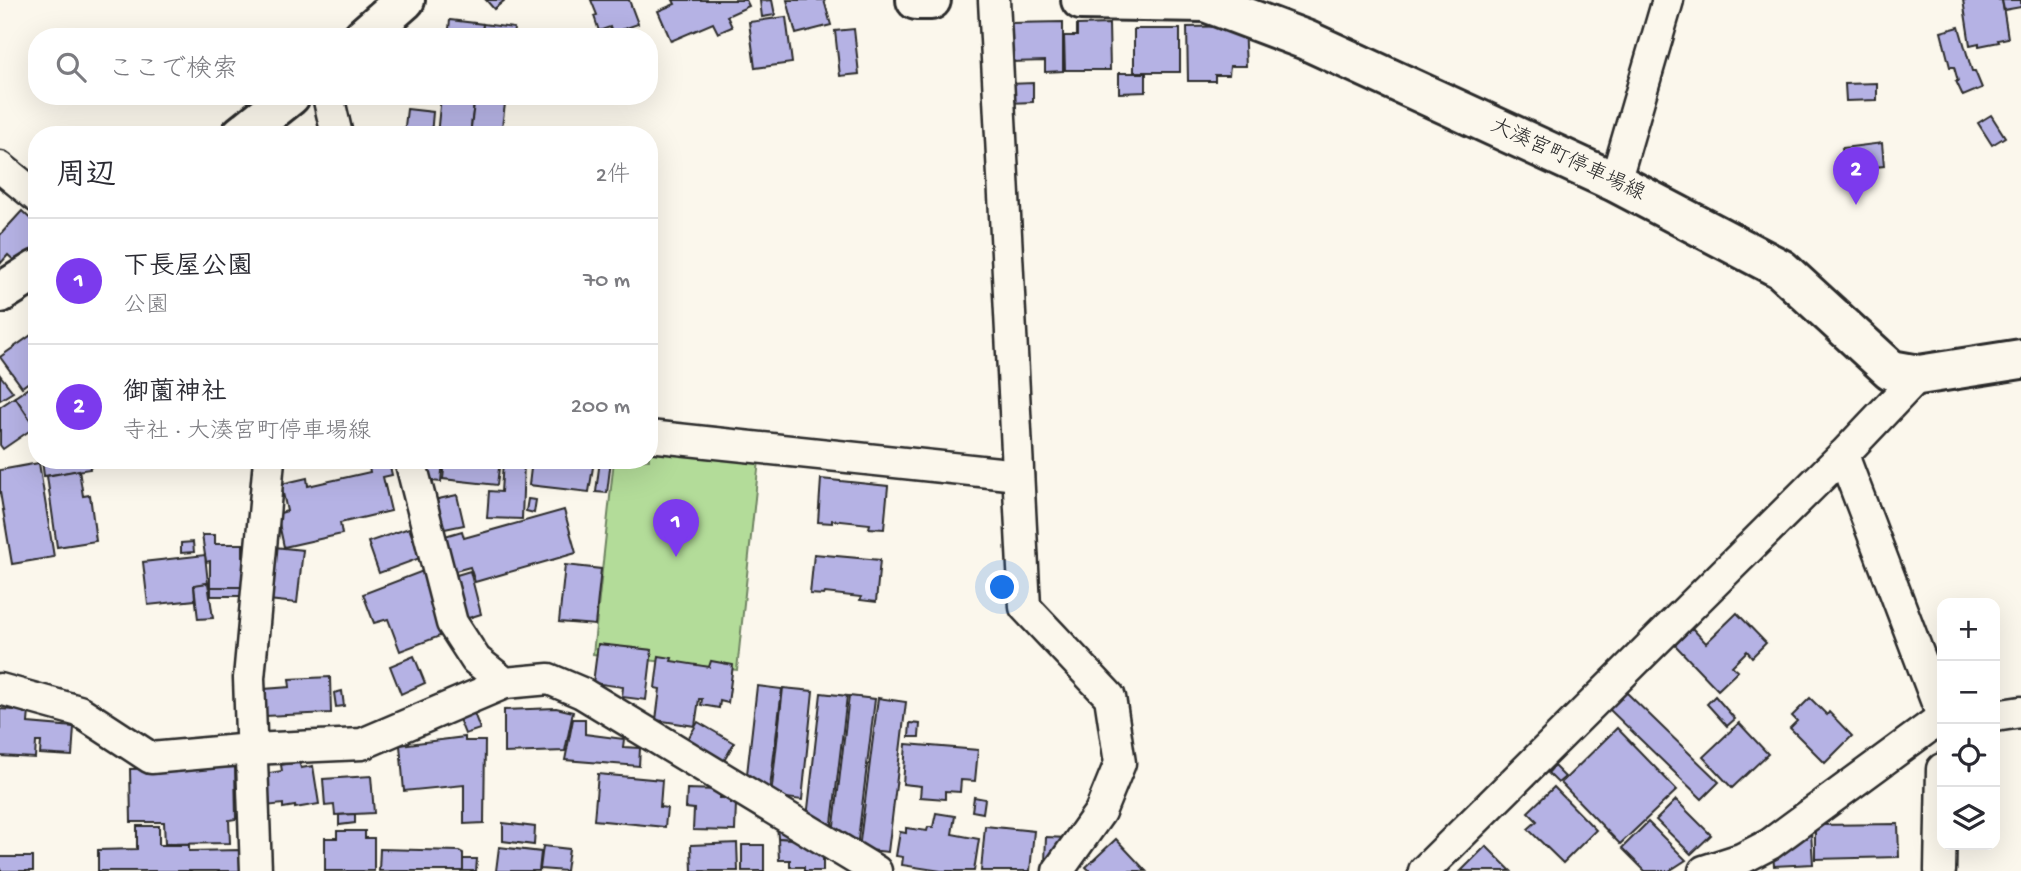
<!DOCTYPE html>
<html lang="ja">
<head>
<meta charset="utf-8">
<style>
  body { margin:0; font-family:"Gochi Hand","Klee One",sans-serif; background:#f2f2f3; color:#2b2b33 }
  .controls { position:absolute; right:21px; bottom:21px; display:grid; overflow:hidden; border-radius:14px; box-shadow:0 7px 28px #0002 }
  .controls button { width:63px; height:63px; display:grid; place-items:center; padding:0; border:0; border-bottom:2px solid #e1e1e2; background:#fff; color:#2b2b33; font:35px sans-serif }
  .you { position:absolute; left:1003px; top:588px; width:24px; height:24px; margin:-18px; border:5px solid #fff; border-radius:50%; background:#1a73e8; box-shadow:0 0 0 10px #1a73e833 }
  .badge { display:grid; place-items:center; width:46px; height:46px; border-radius:50%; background:#7c3aed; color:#fff; font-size:23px; font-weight:700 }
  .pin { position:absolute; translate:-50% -58px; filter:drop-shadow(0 2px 4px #0008) }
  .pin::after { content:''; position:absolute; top:37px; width:24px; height:21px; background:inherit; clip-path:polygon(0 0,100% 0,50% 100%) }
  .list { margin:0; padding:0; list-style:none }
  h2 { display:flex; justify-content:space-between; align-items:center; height:91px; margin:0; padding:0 28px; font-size:30px }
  h2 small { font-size:23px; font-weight:400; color:#7c7c81 }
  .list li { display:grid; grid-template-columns:46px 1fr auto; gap:21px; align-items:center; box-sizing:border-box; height:126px; padding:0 28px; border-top:2px solid #e1e1e2 }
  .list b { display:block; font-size:26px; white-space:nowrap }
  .list p { margin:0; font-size:23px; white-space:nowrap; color:#7c7c81 }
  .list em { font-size:23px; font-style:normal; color:#7c7c81 }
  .icon { flex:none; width:38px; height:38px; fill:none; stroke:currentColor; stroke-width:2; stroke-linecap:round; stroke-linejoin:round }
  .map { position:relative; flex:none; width:2021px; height:871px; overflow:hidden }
  .search { position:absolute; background:#fff; box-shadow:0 7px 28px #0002; left:28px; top:28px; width:630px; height:77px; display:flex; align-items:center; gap:18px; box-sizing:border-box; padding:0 24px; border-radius:28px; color:#7c7c81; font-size:26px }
  .panel { position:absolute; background:#fff; box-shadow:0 7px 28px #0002; left:28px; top:126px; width:630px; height:343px; border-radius:28px }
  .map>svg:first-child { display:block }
  .green { fill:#b3dc99; stroke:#6f8462; stroke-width:2 }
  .building { fill:#b5b2e4; stroke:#2b2b2b; stroke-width:2 }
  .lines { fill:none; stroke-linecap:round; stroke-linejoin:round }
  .minor-casing { stroke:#2b2b2b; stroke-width:35 }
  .secondary-casing { stroke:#2b2b2b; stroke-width:44 }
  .minor { stroke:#fbf7ec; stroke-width:30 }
  .secondary { stroke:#fbf7ec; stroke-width:38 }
  .labels { text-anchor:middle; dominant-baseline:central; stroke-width:5; stroke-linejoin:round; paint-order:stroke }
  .street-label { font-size:21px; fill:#2b2b2b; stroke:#fbf7ec }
</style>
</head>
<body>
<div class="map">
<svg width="2021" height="871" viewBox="0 0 2021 871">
  <rect width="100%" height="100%" fill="#fbf7ec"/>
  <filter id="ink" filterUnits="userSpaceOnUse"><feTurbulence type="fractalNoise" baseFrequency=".0143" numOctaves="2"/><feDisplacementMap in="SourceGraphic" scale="14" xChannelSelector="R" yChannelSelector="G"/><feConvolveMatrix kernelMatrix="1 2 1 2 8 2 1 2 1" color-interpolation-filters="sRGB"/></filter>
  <g filter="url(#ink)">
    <path class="green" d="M649 447 759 460 737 670 593 654 614 460H649Z"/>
    <g class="building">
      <path d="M486 0H505L494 9Z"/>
      <path d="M591 0H629L638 24 612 33 610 27 599 31 594 16 597 15Z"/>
      <path d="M673 0H746L749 6 727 16 732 27 718 33 713 23 671 41 658 11 675 4Z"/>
      <path d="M772 0 775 15 762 17 760 1Z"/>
      <path d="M787 0H824L831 25 796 34Z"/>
      <path d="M1963 0H2002L2008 38 1998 40 1999 42 1979 46V43L1970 45Z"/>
      <path d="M2002 0H2021V7L2004 10Z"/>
      <path d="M786 17 792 63 755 68 749 22Z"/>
      <path d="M450 20 483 24 482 37H448Z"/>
      <path d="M1063 22V71L1045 72V61L1011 62 1010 23Z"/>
      <path d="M483 24 514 28 513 37H482Z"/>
      <path d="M1109 24 1110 70H1065L1064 36H1077V25Z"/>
      <path d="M1244 26 1246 66H1230L1229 75H1215V81H1188L1187 27Z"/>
      <path d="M1959 27 1972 71H1975L1982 88 1963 96 1956 81H1958L1954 67H1950L1941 32Z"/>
      <path d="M854 29 859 74 840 76 835 31Z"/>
      <rect x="1134" y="29" width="46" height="43"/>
      <path d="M1119 73H1146V92L1119 93Z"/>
      <path d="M1033 83V102L1007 103 1006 84Z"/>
      <path d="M1877 83V100L1846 101 1845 84Z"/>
      <path d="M441 96H475L470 135H437Z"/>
      <path d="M475 96H506L501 135H470Z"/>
      <path d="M407 109 433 112 431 135H404Z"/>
      <path d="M1991 115 2005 137 1992 145 1978 123Z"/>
      <path d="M1882 143 1884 166 1845 170 1842 148Z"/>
      <path d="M22 211 37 225V244L18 264 8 255 0 264V235Z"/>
      <path d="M37 331V376L22 387 0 357Z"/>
      <path d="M0 375 13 392 0 400Z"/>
      <path d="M37 382V425L35 427 15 397Z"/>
      <path d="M15 397 35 427 3 449 0 445V407Z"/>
      <path d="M42 460H89L90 469 44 476Z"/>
      <path d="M91 460H131L92 466Z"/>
      <path d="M416 460H443L441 482 421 480Z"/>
      <path d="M445 460H500L497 485 443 479Z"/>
      <path d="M532 460 594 461 589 492 529 485Z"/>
      <path d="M600 460H611L607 493 596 492Z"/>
      <path d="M503 461 524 462 522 519 487 518 489 491 501 492Z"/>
      <path d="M389 462 392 475 383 477 391 511 340 523 342 534 284 547 277 514 287 511 281 484 307 478 308 486 370 472 369 467Z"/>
      <path d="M39 463 54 557 12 564 0 492V470Z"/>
      <path d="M79 470 83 496 90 495 96 541 57 547 47 476Z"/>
      <path d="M821 479 888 486 884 529 869 528 870 524 832 520V523L818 522Z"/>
      <path d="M457 495 464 525 435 531 429 501Z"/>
      <path d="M528 499 536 500 534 513 526 511Z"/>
      <path d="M564 510 576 553 475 582 470 567 448 573 438 538 462 531 464 538Z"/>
      <path d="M409 528 420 558 379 573 368 542Z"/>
      <path d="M202 535H215V544H243V587H210V561L206 562Z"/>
      <path d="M193 542 194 552 181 553V543Z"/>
      <path d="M274 547 303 550 297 603 268 600Z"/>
      <path d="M814 554 880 560 876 602 860 600 861 597 825 593 824 595 810 594Z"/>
      <path d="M205 555 208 583 194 585 195 600 148 605 143 562Z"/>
      <path d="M565 565 601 569 595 625 559 622Z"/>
      <path d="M423 571 448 633 400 651 388 619 374 623 363 594Z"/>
      <path d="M470 571 481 614 462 620 450 577Z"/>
      <path d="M208 583 213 618 198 619 194 585Z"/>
      <rect x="211" y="587" width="32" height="9"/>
      <path d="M1737 613 1766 643 1752 657 1747 651 1732 666 1738 671 1718 690 1675 645 1692 628 1706 643Z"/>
      <path d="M598 644 652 650 646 700 622 697 623 687 593 683Z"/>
      <path d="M414 656 425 683 401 694 390 666Z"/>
      <path d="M659 656 672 658 671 661 709 667 711 661 733 665 728 703 720 701 719 708 701 705 702 699H699L695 726 656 720 660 689 655 688Z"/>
      <path d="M330 677 331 713 265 716 264 689 290 687 289 679Z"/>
      <path d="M757 686 782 689 769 796 746 783Z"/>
      <path d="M783 688 813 691 802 800 771 796Z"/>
      <path d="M342 691 344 706 336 707 334 693Z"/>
      <path d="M1626 692 1719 782 1702 799 1609 709Z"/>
      <path d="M821 693 847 696 831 832 807 818Z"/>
      <path d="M849 696 875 699 857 848 833 834Z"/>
      <path d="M1715 696 1735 719 1727 726 1707 704Z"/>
      <path d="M878 698 906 702 888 852 859 849Z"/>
      <path d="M1810 698 1827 715 1829 712 1852 736 1825 763 1790 728 1797 721 1792 716Z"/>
      <path d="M556 708 573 712 565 751 504 753V710Z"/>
      <path d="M0 709 29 711 28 723 74 727 72 756 40 754 41 742H36L35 758 0 756Z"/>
      <path d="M474 713 480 729 465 734 459 719Z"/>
      <path d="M573 719H585V734L624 739 623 747 640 748 639 766 565 760Z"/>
      <path d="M698 722 734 743 720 768 683 747Z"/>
      <path d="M910 723 920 724 919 737H909Z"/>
      <path d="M1739 723 1768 754 1732 788 1703 757Z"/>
      <path d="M1617 728 1677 790 1620 844 1561 783Z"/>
      <path d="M465 737V741H485L484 823 464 824V785L404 791 400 745Z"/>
      <path d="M906 744 978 750 975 781 961 780 960 792 945 791V799L920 797 921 786 903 784Z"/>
      <path d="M299 762 301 768 313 766 319 804 295 808V806L283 808V804L266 806 263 774 282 771 281 765Z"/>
      <path d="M1554 766 1565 777 1558 783 1548 773Z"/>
      <path d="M235 767 236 819 229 820 230 843 165 844 164 822H131L130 769Z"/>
      <path d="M598 774 662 780 660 807 667 808 665 827 594 820Z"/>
      <path d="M371 776 374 813 335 815 334 805 325 806 323 779Z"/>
      <path d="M1554 787 1596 830 1563 863 1528 829 1537 821 1528 812Z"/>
      <path d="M687 789 719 790V798H730V803H736L735 831 693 830 694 809 686 808Z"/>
      <path d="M974 797 985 799 983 813 972 811Z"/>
      <path d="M1676 800 1711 835 1691 854 1656 820Z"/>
      <path d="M936 813 955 816 952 834 979 839 974 871H941L902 865 903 857 896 856 900 832 906 833V828L927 831 928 827H933Z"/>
      <path d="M355 814V823L339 825V815Z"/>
      <path d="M1648 822 1686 860 1669 871H1645L1622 848Z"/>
      <path d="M503 823 535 827 534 845 503 841Z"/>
      <path d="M777 824 803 840 778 838Z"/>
      <path d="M1898 824 1899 857 1815 859V825Z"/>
      <path d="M137 826H159V845H189V851L240 850V871H98V850L137 849Z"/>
      <path d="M985 826 1034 831 1030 871H981Z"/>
      <path d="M337 831H365V838H374V871H325V838H337Z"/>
      <path d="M1811 832 1813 864 1774 866 1773 854 1805 833Z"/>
      <path d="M1046 837 1067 838 1062 863 1045 862Z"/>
      <path d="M778 838 803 840 823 852V871H804V867H790V860H779Z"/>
      <path d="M1116 839 1146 871H1090L1086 867Z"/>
      <path d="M737 843 738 871H692L691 845Z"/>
      <rect x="742" y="845" width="22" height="26"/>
      <path d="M543 846 569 849 566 871 540 869Z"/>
      <path d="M1486 846 1511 871H1461Z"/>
      <path d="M499 847 541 852 539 871H496Z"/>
      <path d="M380 849 459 851 463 853V871H379Z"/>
      <rect x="0" y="857" width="33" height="14"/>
      <path d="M463 859H477L476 871H463Z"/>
    </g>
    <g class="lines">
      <g class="minor-casing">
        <g id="minor">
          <path d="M994 0 1025 607 1110 697 1120 763 1100 812 1058 871"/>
          <path d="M328 96 337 135"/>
          <path d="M0 167 37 197"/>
          <path d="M1615 182 1668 0"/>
          <path d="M649 436 1018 475"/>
          <path d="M1843 455 1942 716"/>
          <path d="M410 460 452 623 476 660 505 683 549 679 582 693 876 871"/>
          <path d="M0 689 79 711 151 758 251 749 362 744 505 683"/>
          <path d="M1995 716 2021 712"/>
          <path d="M256 871 249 678 269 460"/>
          <path d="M1424 871 1843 455 1919 375"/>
          <path d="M1704 871 1741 859 1770 844 1933 724H1942"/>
          <path d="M1940 871 1942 769"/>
        </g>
      </g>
      <g class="secondary-casing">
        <g id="secondary">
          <path d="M916 0H931"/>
          <path d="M1081 0 1205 2 1306 40 1615 182 1781 269 1891 370 1919 375 2021 359"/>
          <path d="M363 37 405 0"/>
          <path d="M241 135 290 96"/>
          <path d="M0 293 37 270"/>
        </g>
      </g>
      <use href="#minor" class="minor"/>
      <use href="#secondary" class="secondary"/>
    </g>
  </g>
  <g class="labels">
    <g class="street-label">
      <text transform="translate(1567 161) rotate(25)">大湊宮町停車場線</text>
    </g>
  </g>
</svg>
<div class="controls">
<button>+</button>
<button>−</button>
<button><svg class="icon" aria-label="locate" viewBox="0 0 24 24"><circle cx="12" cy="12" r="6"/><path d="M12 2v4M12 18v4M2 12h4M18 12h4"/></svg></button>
<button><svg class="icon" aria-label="layers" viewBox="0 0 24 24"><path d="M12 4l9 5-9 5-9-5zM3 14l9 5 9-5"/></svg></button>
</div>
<div class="you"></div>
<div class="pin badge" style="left:676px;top:557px">1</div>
<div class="pin badge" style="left:1856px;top:205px">2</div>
<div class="search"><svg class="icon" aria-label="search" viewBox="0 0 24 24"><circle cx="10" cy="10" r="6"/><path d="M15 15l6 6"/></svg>ここで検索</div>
<section class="panel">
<h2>周辺<small>2件</small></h2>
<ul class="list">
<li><span class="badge">1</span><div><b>下長屋公園</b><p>公園</p></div><em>70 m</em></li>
<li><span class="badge">2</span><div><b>御薗神社</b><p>寺社 · 大湊宮町停車場線</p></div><em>200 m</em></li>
</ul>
</section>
</div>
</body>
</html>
